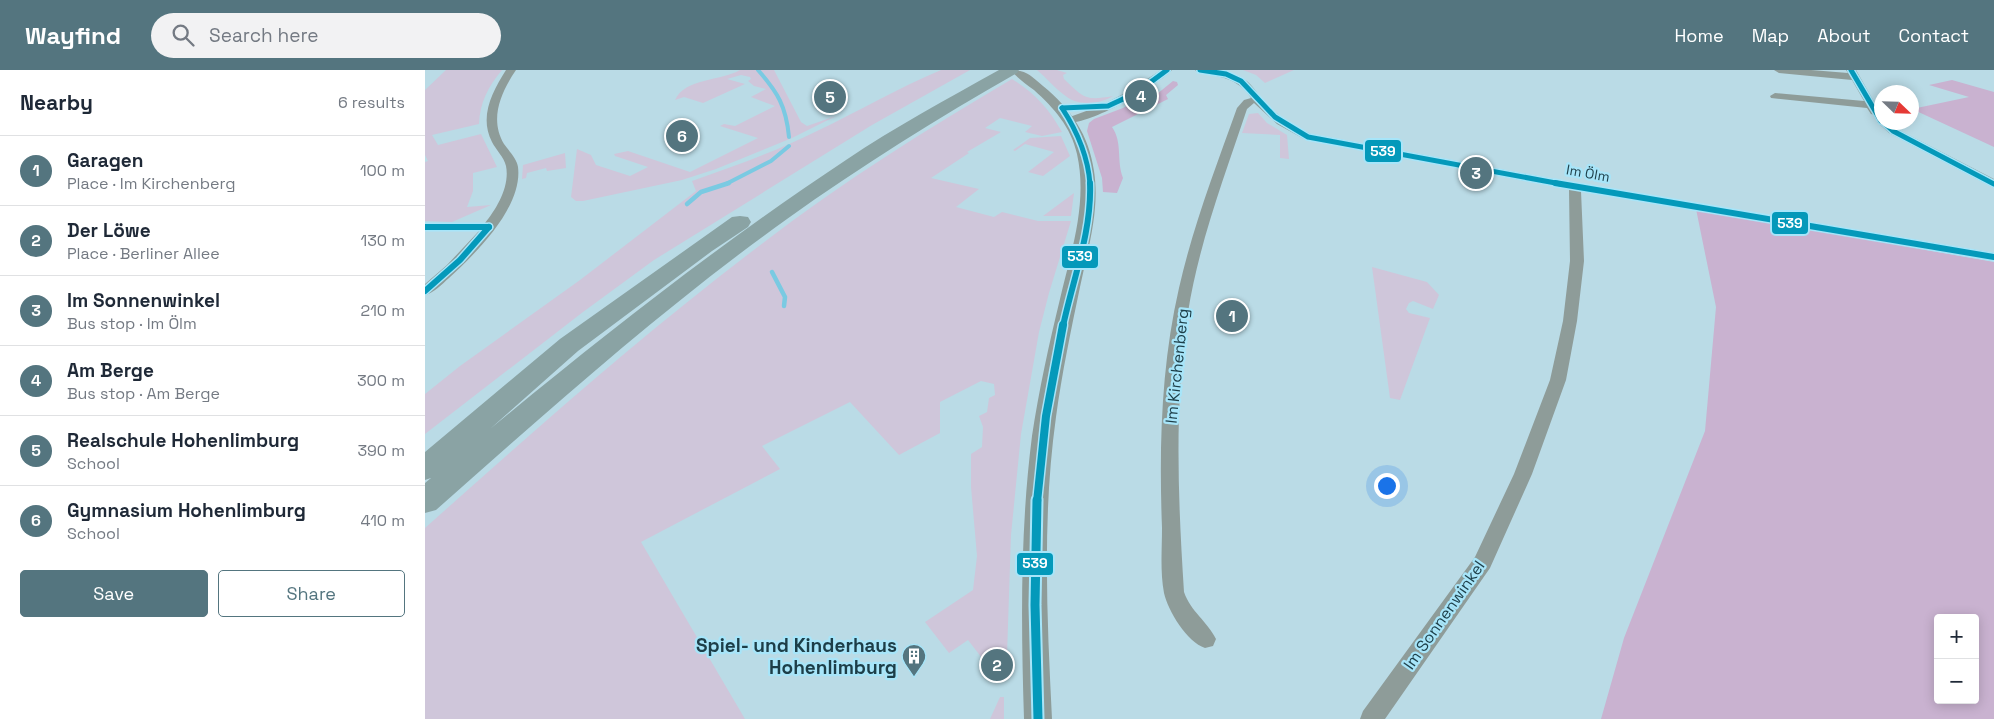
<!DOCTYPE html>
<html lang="en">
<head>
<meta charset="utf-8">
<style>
  body { margin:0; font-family:"Space Grotesk",sans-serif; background:#f2f2f3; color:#1f2937 }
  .controls { position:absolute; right:15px; bottom:15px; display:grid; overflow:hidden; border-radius:5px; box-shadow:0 2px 12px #0003 }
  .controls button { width:45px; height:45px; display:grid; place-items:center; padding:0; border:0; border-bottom:1px solid #e0e1e3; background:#fff; color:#1f2937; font:25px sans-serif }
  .compass { position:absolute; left:1449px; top:15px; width:45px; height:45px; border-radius:50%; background:#fff; box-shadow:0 2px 12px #0003; rotate:113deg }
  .you { position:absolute; left:961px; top:415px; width:18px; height:18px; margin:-12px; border:4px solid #fff; border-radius:50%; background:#1a73e8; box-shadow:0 0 0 8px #1a73e833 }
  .badge { display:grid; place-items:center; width:32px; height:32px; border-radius:50%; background:#54757f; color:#fff; font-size:16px; font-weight:700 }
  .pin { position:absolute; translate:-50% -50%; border:2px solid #fff; box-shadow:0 1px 5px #0006 }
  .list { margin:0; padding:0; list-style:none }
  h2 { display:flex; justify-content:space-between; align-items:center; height:65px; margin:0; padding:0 20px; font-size:21px }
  h2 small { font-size:16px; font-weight:400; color:#747a83 }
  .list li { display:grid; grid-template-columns:32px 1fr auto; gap:15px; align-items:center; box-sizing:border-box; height:70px; padding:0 20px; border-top:1px solid #e0e1e3 }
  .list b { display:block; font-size:19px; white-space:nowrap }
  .list p { margin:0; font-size:16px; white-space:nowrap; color:#747a83 }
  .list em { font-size:16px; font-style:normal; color:#747a83 }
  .actions { display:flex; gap:10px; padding:15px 20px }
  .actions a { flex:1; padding:11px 0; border:1px solid #54757f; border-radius:5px; text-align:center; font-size:18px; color:#54757f }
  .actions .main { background:#54757f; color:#fff }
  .icon { flex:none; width:28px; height:28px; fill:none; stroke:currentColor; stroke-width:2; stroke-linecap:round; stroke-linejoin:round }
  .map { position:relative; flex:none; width:1569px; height:649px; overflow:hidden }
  header { display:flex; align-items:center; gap:30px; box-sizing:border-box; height:70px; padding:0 25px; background:#54757f; color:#fff }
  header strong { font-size:24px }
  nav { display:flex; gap:28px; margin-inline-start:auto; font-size:18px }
  .search { width:350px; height:45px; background:#f2f2f3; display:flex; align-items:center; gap:12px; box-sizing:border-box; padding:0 18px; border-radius:28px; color:#747a83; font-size:19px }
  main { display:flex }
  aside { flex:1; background:#fff }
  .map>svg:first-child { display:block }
  .green { fill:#cfc6da }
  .forest { fill:#c9b2d0; fill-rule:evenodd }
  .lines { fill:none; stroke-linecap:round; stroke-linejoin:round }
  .stream-far1 { stroke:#7acae2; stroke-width:4 }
  .stream { stroke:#7acae2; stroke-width:4.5 }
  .minor { fill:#8e9c99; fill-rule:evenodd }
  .tertiary { fill:#8e9c99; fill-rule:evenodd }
  .motorway { fill:#8aa3a4; fill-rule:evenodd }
  .bus-1-far3-casing { stroke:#a7e5f9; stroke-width:8 }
  .bus-1-far2-casing { stroke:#a7e5f9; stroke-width:9 }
  .bus-1-far1-casing { stroke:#a7e5f9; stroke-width:11 }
  .bus-1-casing { stroke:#a7e5f9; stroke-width:13 }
  .bus-1-far3 { stroke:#0499ba; stroke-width:5 }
  .bus-1-far2 { stroke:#0499ba; stroke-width:6 }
  .bus-1-far1 { stroke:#0499ba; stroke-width:8 }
  .bus-1 { stroke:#0499ba; stroke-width:9 }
  .labels { text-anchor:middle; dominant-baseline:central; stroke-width:4.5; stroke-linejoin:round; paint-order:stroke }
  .far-street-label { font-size:14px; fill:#1d3e48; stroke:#a7e5f9 }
  .street-label { font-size:16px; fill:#1d3e48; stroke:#a7e5f9 }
  .near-poi-label { font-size:19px; font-weight:bold; fill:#1d3e48; stroke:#a7e5f9; text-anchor:end }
  .line-badge { stroke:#a7e5f9; stroke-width:2 }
  .badge-label { font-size:14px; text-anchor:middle; font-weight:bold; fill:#fff }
</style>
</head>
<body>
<header>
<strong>Wayfind</strong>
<div class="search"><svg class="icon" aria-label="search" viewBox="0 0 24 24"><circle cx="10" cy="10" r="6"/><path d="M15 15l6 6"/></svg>Search here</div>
<nav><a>Home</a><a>Map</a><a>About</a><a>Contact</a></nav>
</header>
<main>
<aside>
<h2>Nearby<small>6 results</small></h2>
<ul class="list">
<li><span class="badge">1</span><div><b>Garagen</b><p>Place · Im Kirchenberg</p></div><em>100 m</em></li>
<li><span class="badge">2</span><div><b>Der Löwe</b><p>Place · Berliner Allee</p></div><em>130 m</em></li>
<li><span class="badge">3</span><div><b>Im Sonnenwinkel</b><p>Bus stop · Im Ölm</p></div><em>210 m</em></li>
<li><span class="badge">4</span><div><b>Am Berge</b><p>Bus stop · Am Berge</p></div><em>300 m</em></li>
<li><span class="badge">5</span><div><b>Realschule Hohenlimburg</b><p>School</p></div><em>390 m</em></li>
<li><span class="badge">6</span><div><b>Gymnasium Hohenlimburg</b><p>School</p></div><em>410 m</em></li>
</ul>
<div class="actions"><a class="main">Save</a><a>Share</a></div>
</aside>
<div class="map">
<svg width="1569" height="649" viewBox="0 0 1569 649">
  <rect width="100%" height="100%" fill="#badbe6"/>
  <g class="green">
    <path d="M21 0H77C63 17 55 32 54 54L7 65 13 75 56 64 72 97 48 103V121L42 137 66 135 27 152 0 151V92L3 91 0 85V20Z"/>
    <path d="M315 0H349L376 52 382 56 411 46 367 68 291 99 257 110 158 131H151L146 127 152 79 166 85 171 95 205 106 223 97 190 86 189 84 203 81 265 102 333 68 295 56 299 54 310 56 350 36 326 27 341 19 329 16 323 11 326 9 325 7 316 5 302 9 320 14 278 33 259 27 250 30C260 8 296 11 315 0Z"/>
    <path d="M516 0H545L447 55 229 190 158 242 0 364V324L35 296 155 210 271 121 267 111C310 96 352 81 392 61 434 41 473 18 516 0Z"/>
    <path d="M612 0H632L642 3 638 5 639 9C659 28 660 31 688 26 676 34 654 36 642 27 630 19 622 8 612 0Z"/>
    <path d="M818 0H869L840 13 831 5Z"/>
    <path d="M587 9C610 23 624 39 637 62L617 66 600 62 607 56 575 48 560 58 576 62 542 82 544 83 506 108 554 119 531 137 569 147 577 142 613 151H646L624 223 614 262 596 364 586 465 582 585 570 605 543 570 524 583 500 552 548 520 552 486 546 417V384L557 377 558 357 554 346 562 342 564 328 570 325 569 314 556 311 515 332V363L474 385 425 332 337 376 355 399 216 472 320 649H0V458C110 360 220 262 338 173 417 112 502 59 587 9Z"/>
    <path d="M833 43 842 53 862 65 864 89 855 88V65L817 63 824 44Z"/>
    <path d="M636 66 645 86 618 106 603 102 629 82 600 74 590 81 588 80 605 68Z"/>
    <path d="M140 83 141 98 122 101 121 98 102 103 101 108 97 109 98 95Z"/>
    <path d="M649 123 646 146H618Z"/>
    <path d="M947 197 1002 212 1014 225 1008 239 988 231 984 233 981 239 984 243 1005 248 975 330 965 328Z"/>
    <path d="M575 627H579V649H565Z"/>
  </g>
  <g class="forest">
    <path d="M1527 10 1569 22V77L1487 39 1544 27 1504 15Z"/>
    <path d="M748 11 752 12 753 15 741 25 743 29 687 57C698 73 691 91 698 108L692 123 678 122 677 108 662 61 664 53 669 49 698 38 724 24H732Z"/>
    <path d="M1271 139 1569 192V649H1176L1199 568 1280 361 1291 237ZM1513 548H1550V630H1513Z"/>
  </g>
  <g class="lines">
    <g class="stream-far1">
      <path d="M333 0C353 23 361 36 364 67"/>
      <path d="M301 114 346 91 364 76"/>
    </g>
    <g class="stream">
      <path d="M262 134 276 122 304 113"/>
      <path d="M347 202 360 227 359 236"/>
    </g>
    <g class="minor">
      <path d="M81 0H91C76 22 64 49 79 74 84 81 92 89 93 97 98 137 51 183 24 208 17 214 9 223 0 225V214L22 195 54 161H0V153H60C72 138 85 116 81 96 79 87 71 80 67 72 54 47 67 22 81 0Z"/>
      <path d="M736 0H747C733 15 662 57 642 52L641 50 642 48 664 40 637 41 632 38 637 35 671 34 675 36 704 21Z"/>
      <path d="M770 0C786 0 801 0 815 7 827 12 831 23 839 31 852 46 868 56 886 64L1139 111 1569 183V191L1156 121 1159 191 1152 251 1141 310 1107 404 1065 498 960 649H935L938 641 1050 487 1089 404 1125 310 1138 251 1145 191 1144 119 879 69 852 54 829 33 822 39C800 105 774 173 763 242 749 335 753 429 759 522 766 542 782 551 791 569L788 576 780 578C762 572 743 541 739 523 735 502 737 479 737 458 734 378 736 296 754 218 768 156 791 97 812 38L819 30 826 28C812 7 794 7 772 2Z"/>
      <path d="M1349 0H1386L1423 3 1421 0H1431L1455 42 1450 45 1446 44 1442 38 1346 28 1345 26 1350 23 1439 31 1427 10 1354 3Z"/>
      <path d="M1456 49V52H1464L1472 59 1569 109V118L1464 63 1452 52Z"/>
    </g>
    <path class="tertiary" d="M586 0C602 0 606 6 618 16 646 39 664 65 669 101 675 140 663 179 655 217 646 260 637 303 631 347 617 447 622 549 627 649H599C596 555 595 460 607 366 614 320 624 274 635 229 646 182 663 133 652 84 646 57 629 38 609 20 601 14 592 8 586 0Z"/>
    <path class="motorway" d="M574 0H594L592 3C513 48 436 96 362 149 239 237 125 339 11 440L0 443V413L6 408 0 410V382L135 269 307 147 315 146 323 147 326 152 323 157 287 181 153 281 65 359C180 264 297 172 421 90 470 57 522 29 574 0Z"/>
    <g class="bus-1-far3-casing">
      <g id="bus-1-far3">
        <path d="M775 0 801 4 816 11 850 47 883 67 1136 114"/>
        <path d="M1426 0 1456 51"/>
        <path d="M637 38 683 36 711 23 742 0"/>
        <path d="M637 38C652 61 663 86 665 114"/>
        <path d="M1458 52 1468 61 1569 114"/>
      </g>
    </g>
    <g class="bus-1-far2-casing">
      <g id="bus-1-far2">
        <path d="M1130 113 1569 187"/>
        <path d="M0 157H64"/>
        <path d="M0 221 35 190 64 157"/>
        <path d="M638 256C648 209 667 161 665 113"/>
      </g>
    </g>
    <g class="bus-1-far1-casing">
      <path id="bus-1-far1" d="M612 432 621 346 638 255"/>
    </g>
    <g class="bus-1-casing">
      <path id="bus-1" d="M612 430 610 535 613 649"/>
    </g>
    <use href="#bus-1-far3" class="bus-1-far3"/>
    <use href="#bus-1-far2" class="bus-1-far2"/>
    <use href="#bus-1-far1" class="bus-1-far1"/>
    <use href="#bus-1" class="bus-1"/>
  </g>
  <defs>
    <g id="building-pin" transform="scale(1.25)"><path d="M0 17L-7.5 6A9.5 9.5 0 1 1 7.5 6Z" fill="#54757f" stroke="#a7e5f9"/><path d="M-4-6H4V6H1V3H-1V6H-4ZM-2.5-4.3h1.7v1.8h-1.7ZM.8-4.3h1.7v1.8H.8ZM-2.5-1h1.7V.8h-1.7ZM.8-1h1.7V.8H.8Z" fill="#fff"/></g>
  </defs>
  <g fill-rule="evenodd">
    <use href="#building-pin" x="489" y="586"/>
  </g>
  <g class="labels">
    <g class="far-street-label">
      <text transform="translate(1163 103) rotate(10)">Im Ölm</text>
    </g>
    <g class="street-label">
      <text transform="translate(752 296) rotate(-84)">Im Kirchenberg</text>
      <text transform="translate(1019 545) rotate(-55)">Im Sonnenwinkel</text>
    </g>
    <g class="near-poi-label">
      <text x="472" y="575">Spiel- und Kinderhaus<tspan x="472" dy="22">Hohenlimburg</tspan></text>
    </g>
  </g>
  <g class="line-badge">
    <rect x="939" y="69" width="38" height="24" rx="5" fill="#0499ba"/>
    <rect x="1346" y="141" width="38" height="24" rx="5" fill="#0499ba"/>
    <rect x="636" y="175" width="38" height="24" rx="5" fill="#0499ba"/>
    <rect x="591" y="482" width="38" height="24" rx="5" fill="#0499ba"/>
  </g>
  <g class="badge-label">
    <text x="958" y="86">539</text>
    <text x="1365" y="158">539</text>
    <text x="655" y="191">539</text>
    <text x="610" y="498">539</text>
  </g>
</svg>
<div class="controls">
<button>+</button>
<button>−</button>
</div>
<svg class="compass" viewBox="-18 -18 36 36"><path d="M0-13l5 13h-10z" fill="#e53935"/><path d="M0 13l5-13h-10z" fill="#747a83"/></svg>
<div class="you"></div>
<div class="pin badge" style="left:807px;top:246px">1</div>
<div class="pin badge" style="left:572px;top:595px">2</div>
<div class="pin badge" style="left:1051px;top:103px">3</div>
<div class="pin badge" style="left:716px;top:26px">4</div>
<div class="pin badge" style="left:405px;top:27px">5</div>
<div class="pin badge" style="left:257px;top:66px">6</div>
</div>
</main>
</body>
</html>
